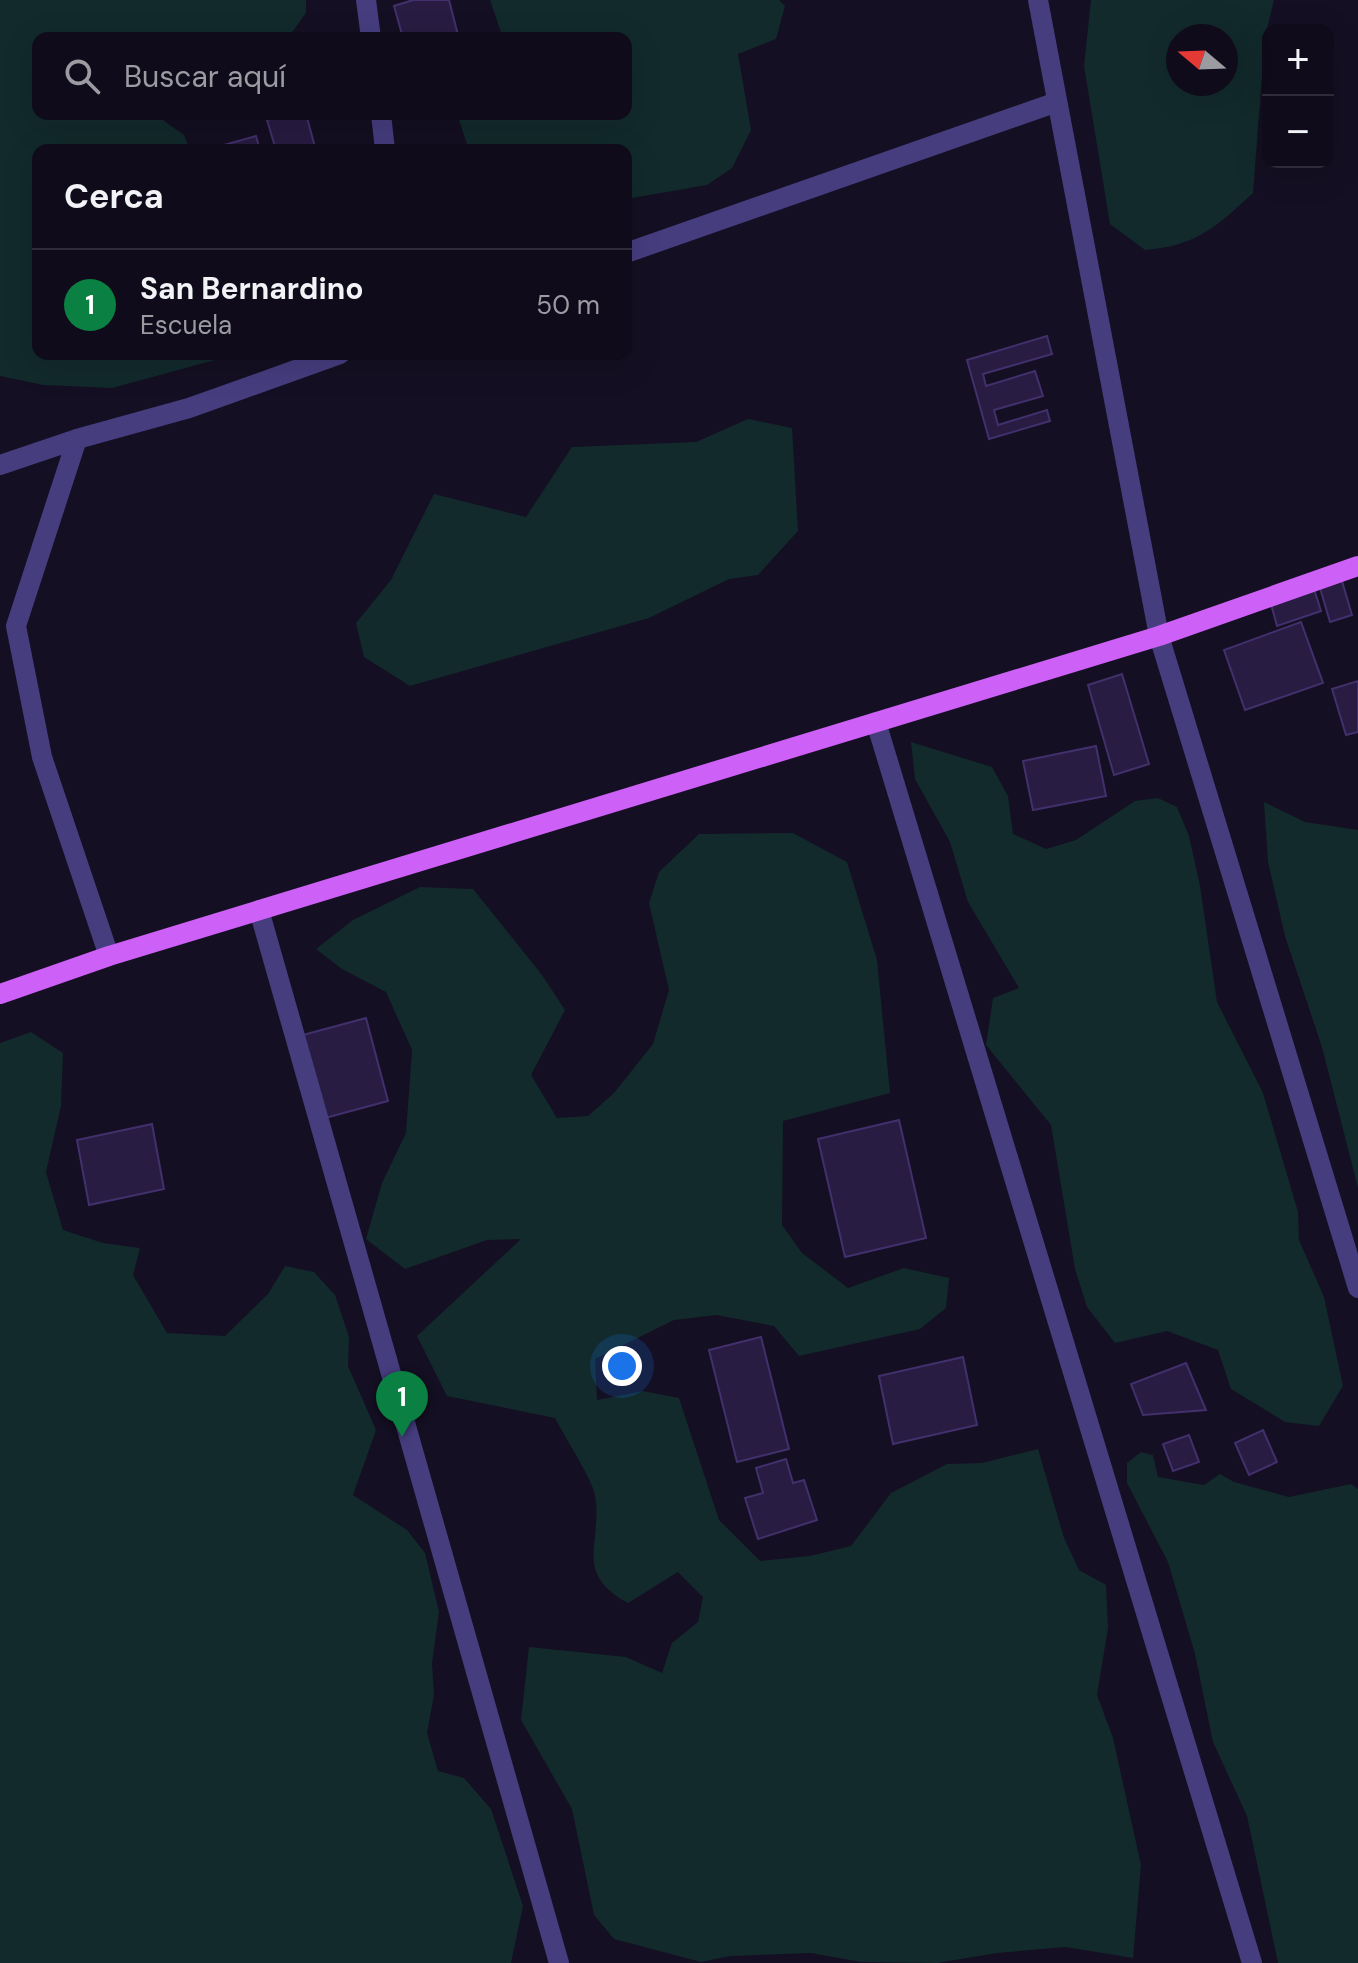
<!DOCTYPE html>
<html lang="es">
<head>
<meta charset="utf-8">
<style>
  body { margin:0; font-family:"DM Sans",sans-serif; background:#1d1927; color:#f1f3f6 }
  .controls { position:absolute; right:24px; top:24px; display:grid; overflow:hidden; border-radius:16px; box-shadow:0 8px 32px #0002 }
  .controls button { width:72px; height:72px; display:grid; place-items:center; padding:0; border:0; border-bottom:2px solid #2f2b39; background:#0f0b1a; color:#f1f3f6; font:40px sans-serif }
  .compass { position:absolute; left:1166px; top:24px; width:72px; height:72px; border-radius:50%; background:#0f0b1a; box-shadow:0 8px 32px #0002; rotate:289deg }
  .you { position:absolute; left:622px; top:1366px; width:28px; height:28px; margin:-20px; border:6px solid #fff; border-radius:50%; background:#1a73e8; box-shadow:0 0 0 12px #1a73e833 }
  .badge { display:grid; place-items:center; width:52px; height:52px; border-radius:50%; background:#0b8043; color:#fff; font-size:26px; font-weight:700 }
  .pin { position:absolute; translate:-50% -66px; filter:drop-shadow(0 2px 4px #0008) }
  .pin::after { content:''; position:absolute; top:42px; width:28px; height:24px; background:inherit; clip-path:polygon(0 0,100% 0,50% 100%) }
  .list { margin:0; padding:0; list-style:none }
  h2 { display:flex; justify-content:space-between; align-items:center; height:104px; margin:0; padding:0 32px; font-size:34px }
  h2 small { font-size:26px; font-weight:400; color:#9b9ba2 }
  .list li { display:grid; grid-template-columns:52px 1fr auto; gap:24px; align-items:center; box-sizing:border-box; height:112px; padding:0 32px; border-top:2px solid #2f2b39 }
  .list b { display:block; font-size:30px; white-space:nowrap }
  .list p { margin:0; font-size:26px; white-space:nowrap; color:#9b9ba2 }
  .list em { font-size:26px; font-style:normal; color:#9b9ba2 }
  .icon { flex:none; width:44px; height:44px; fill:none; stroke:currentColor; stroke-width:2; stroke-linecap:round; stroke-linejoin:round }
  .map { position:relative; flex:none; width:1358px; height:1963px; overflow:hidden }
  .search { position:absolute; background:#0f0b1a; box-shadow:0 8px 32px #0002; left:32px; top:32px; width:600px; height:88px; display:flex; align-items:center; gap:20px; box-sizing:border-box; padding:0 28px; border-radius:16px; color:#9b9ba2; font-size:30px }
  .panel { position:absolute; background:#0f0b1a; box-shadow:0 8px 32px #0002; left:32px; top:144px; width:600px; height:216px; border-radius:16px }
  .map>svg:first-child { display:block }
  .green { fill:#122a2c; fill-rule:evenodd }
  .building { fill:#281c42; stroke:#42306d; stroke-width:2 }
  .lines { fill:none; stroke-linecap:round; stroke-linejoin:round }
  .minor { stroke:#463d7f; stroke-width:20 }
  .major { stroke:#cd60f6; stroke-width:20 }
</style>
</head>
<body>
<div class="map">
<svg width="1358" height="1963" viewBox="0 0 1358 1963">
  <rect width="100%" height="100%" fill="#140f22"/>
  <g class="green">
    <path d="M0 0H306V13L288 38H38V114H165L164 121 184 135 190 150H38V354H237L112 388 43 385 0 376Z"/>
    <path d="M490 0H779L785 6 776 39 738 54 751 130 732 168 707 185 626 199V150H469L457 114H626V38H503Z"/>
    <path d="M1091 0H1274L1265 37 1253 193C1216 227 1196 246 1145 250L1110 224 1084 66ZM1178 36H1226V84H1178Z"/>
    <path d="M748 419 792 428 798 531 758 575 729 579 649 618 410 686 364 657 356 623 391 580 434 494 526 517 572 447 696 442Z"/>
    <path d="M911 742 992 767 1008 796 1013 834 1046 849 1076 840 1135 801 1158 798 1177 807 1189 836 1200 886 1217 1002 1263 1093 1298 1212 1299 1240 1324 1297 1343 1386 1319 1426 1285 1422 1231 1389 1218 1350 1167 1331 1115 1343 1087 1307 1075 1269 1051 1125 986 1045 993 998 1019 988 968 902 950 842 915 779Z"/>
    <path d="M1264 802 1305 822 1358 830V1188L1322 1047 1285 936 1268 862Z"/>
    <path d="M793 833 847 862 877 960 890 1093 783 1121 782 1225 802 1253 848 1288 904 1268 949 1278 946 1308 920 1329 799 1356 774 1326 716 1315 674 1320 595 1359 597 1400 643 1391 679 1398 719 1520 760 1561 810 1556 851 1546 891 1493 947 1464 982 1463 1038 1449 1064 1538 1079 1570 1106 1585 1108 1628 1097 1695 1113 1738 1141 1865 1133 1958 1066 1947 997 1953 937 1963 861 1962 811 1953 730 1956 701 1962 614 1939 594 1915 572 1809 521 1720 529 1647 626 1657 662 1673 672 1643 698 1622 703 1597 678 1572 628 1603C572 1572 603 1544 595 1495 593 1481 563 1434 555 1418L447 1396 417 1336 521 1239 487 1240 405 1269 366 1239 382 1183 406 1133 412 1050 386 992 342 969 316 949 353 920 420 887 473 889 542 975 565 1010 531 1075 557 1118 588 1116 614 1093 653 1044 669 990 649 903 659 872 699 834Z"/>
    <path d="M31 1032 63 1053 61 1106 46 1172 63 1230 103 1243 140 1248 133 1275 167 1333 225 1336 268 1294 285 1266 314 1272 335 1295 349 1337 348 1366 376 1430 353 1495 407 1530 425 1553 439 1612 432 1663 434 1695 427 1733 438 1771 464 1778 491 1809 523 1906 511 1963H0V1043Z"/>
    <path d="M1141 1452 1153 1455 1158 1477 1204 1485 1220 1474 1234 1482 1289 1497 1351 1484 1358 1489V1963H1278L1247 1816 1213 1742 1195 1654 1168 1562 1127 1483V1463Z"/>
  </g>
  <g class="building">
    <path d="M413 0H449L458 35 448 38H403L394 6Z"/>
    <path d="M288 114H306L315 147 302 150H276L267 120Z"/>
    <path d="M256 136 260 150H225L224 145Z"/>
    <path d="M1047 336 1052 354 983 374 986 386 1035 371 1043 396 994 410 998 425 1047 410 1050 421 989 439 967 360Z"/>
    <path d="M1342 581 1352 615 1330 622 1320 588Z"/>
    <path d="M1314 589 1321 611 1277 626 1271 604Z"/>
    <path d="M1301 622 1323 683 1245 710 1224 650Z"/>
    <path d="M1122 674 1149 764 1114 775 1088 685Z"/>
    <path d="M1358 681V732L1346 735 1332 689Z"/>
    <path d="M1096 746 1106 796 1033 810 1023 761Z"/>
    <path d="M366 1018 388 1101 325 1118 303 1035Z"/>
    <path d="M899 1120 926 1238 845 1257 818 1139Z"/>
    <path d="M152 1124 164 1189 89 1205 77 1140Z"/>
    <path d="M761 1337 789 1449 737 1462 709 1350Z"/>
    <path d="M963 1357 977 1425 893 1444 879 1376Z"/>
    <path d="M1186 1363 1206 1410 1143 1415 1131 1384Z"/>
    <path d="M1263 1430 1277 1462 1249 1475 1235 1443Z"/>
    <path d="M1189 1435 1199 1462 1173 1471 1163 1444Z"/>
    <path d="M786 1459 793 1483 804 1480 817 1520 758 1539 745 1498 763 1493 756 1468Z"/>
  </g>
  <g class="lines">
    <g class="minor">
      <path d="M366 0 371 38"/>
      <path d="M1038 0 1159 636 1358 1288"/>
      <path d="M381 114 385 150"/>
      <path d="M626 253 1057 102"/>
      <path d="M77 439 16 626 42 757 109 956"/>
      <path d="M0 465 77 439 189 408 340 354"/>
      <path d="M876 722 1252 1963"/>
      <path d="M259 910 559 1963"/>
    </g>
    <path class="major" d="M0 994 109 956 1159 636 1358 566"/>
  </g>
</svg>
<div class="controls">
<button>+</button>
<button>−</button>
</div>
<svg class="compass" viewBox="-18 -18 36 36"><path d="M0-13l5 13h-10z" fill="#e53935"/><path d="M0 13l5-13h-10z" fill="#9b9ba2"/></svg>
<div class="you"></div>
<div class="pin badge" style="left:402px;top:1437px">1</div>
<div class="search"><svg class="icon" aria-label="search" viewBox="0 0 24 24"><circle cx="10" cy="10" r="6"/><path d="M15 15l6 6"/></svg>Buscar aquí</div>
<section class="panel">
<h2>Cerca<small></small></h2>
<ul class="list">
<li><span class="badge">1</span><div><b>San Bernardino</b><p>Escuela</p></div><em>50 m</em></li>
</ul>
</section>
</div>
</body>
</html>
